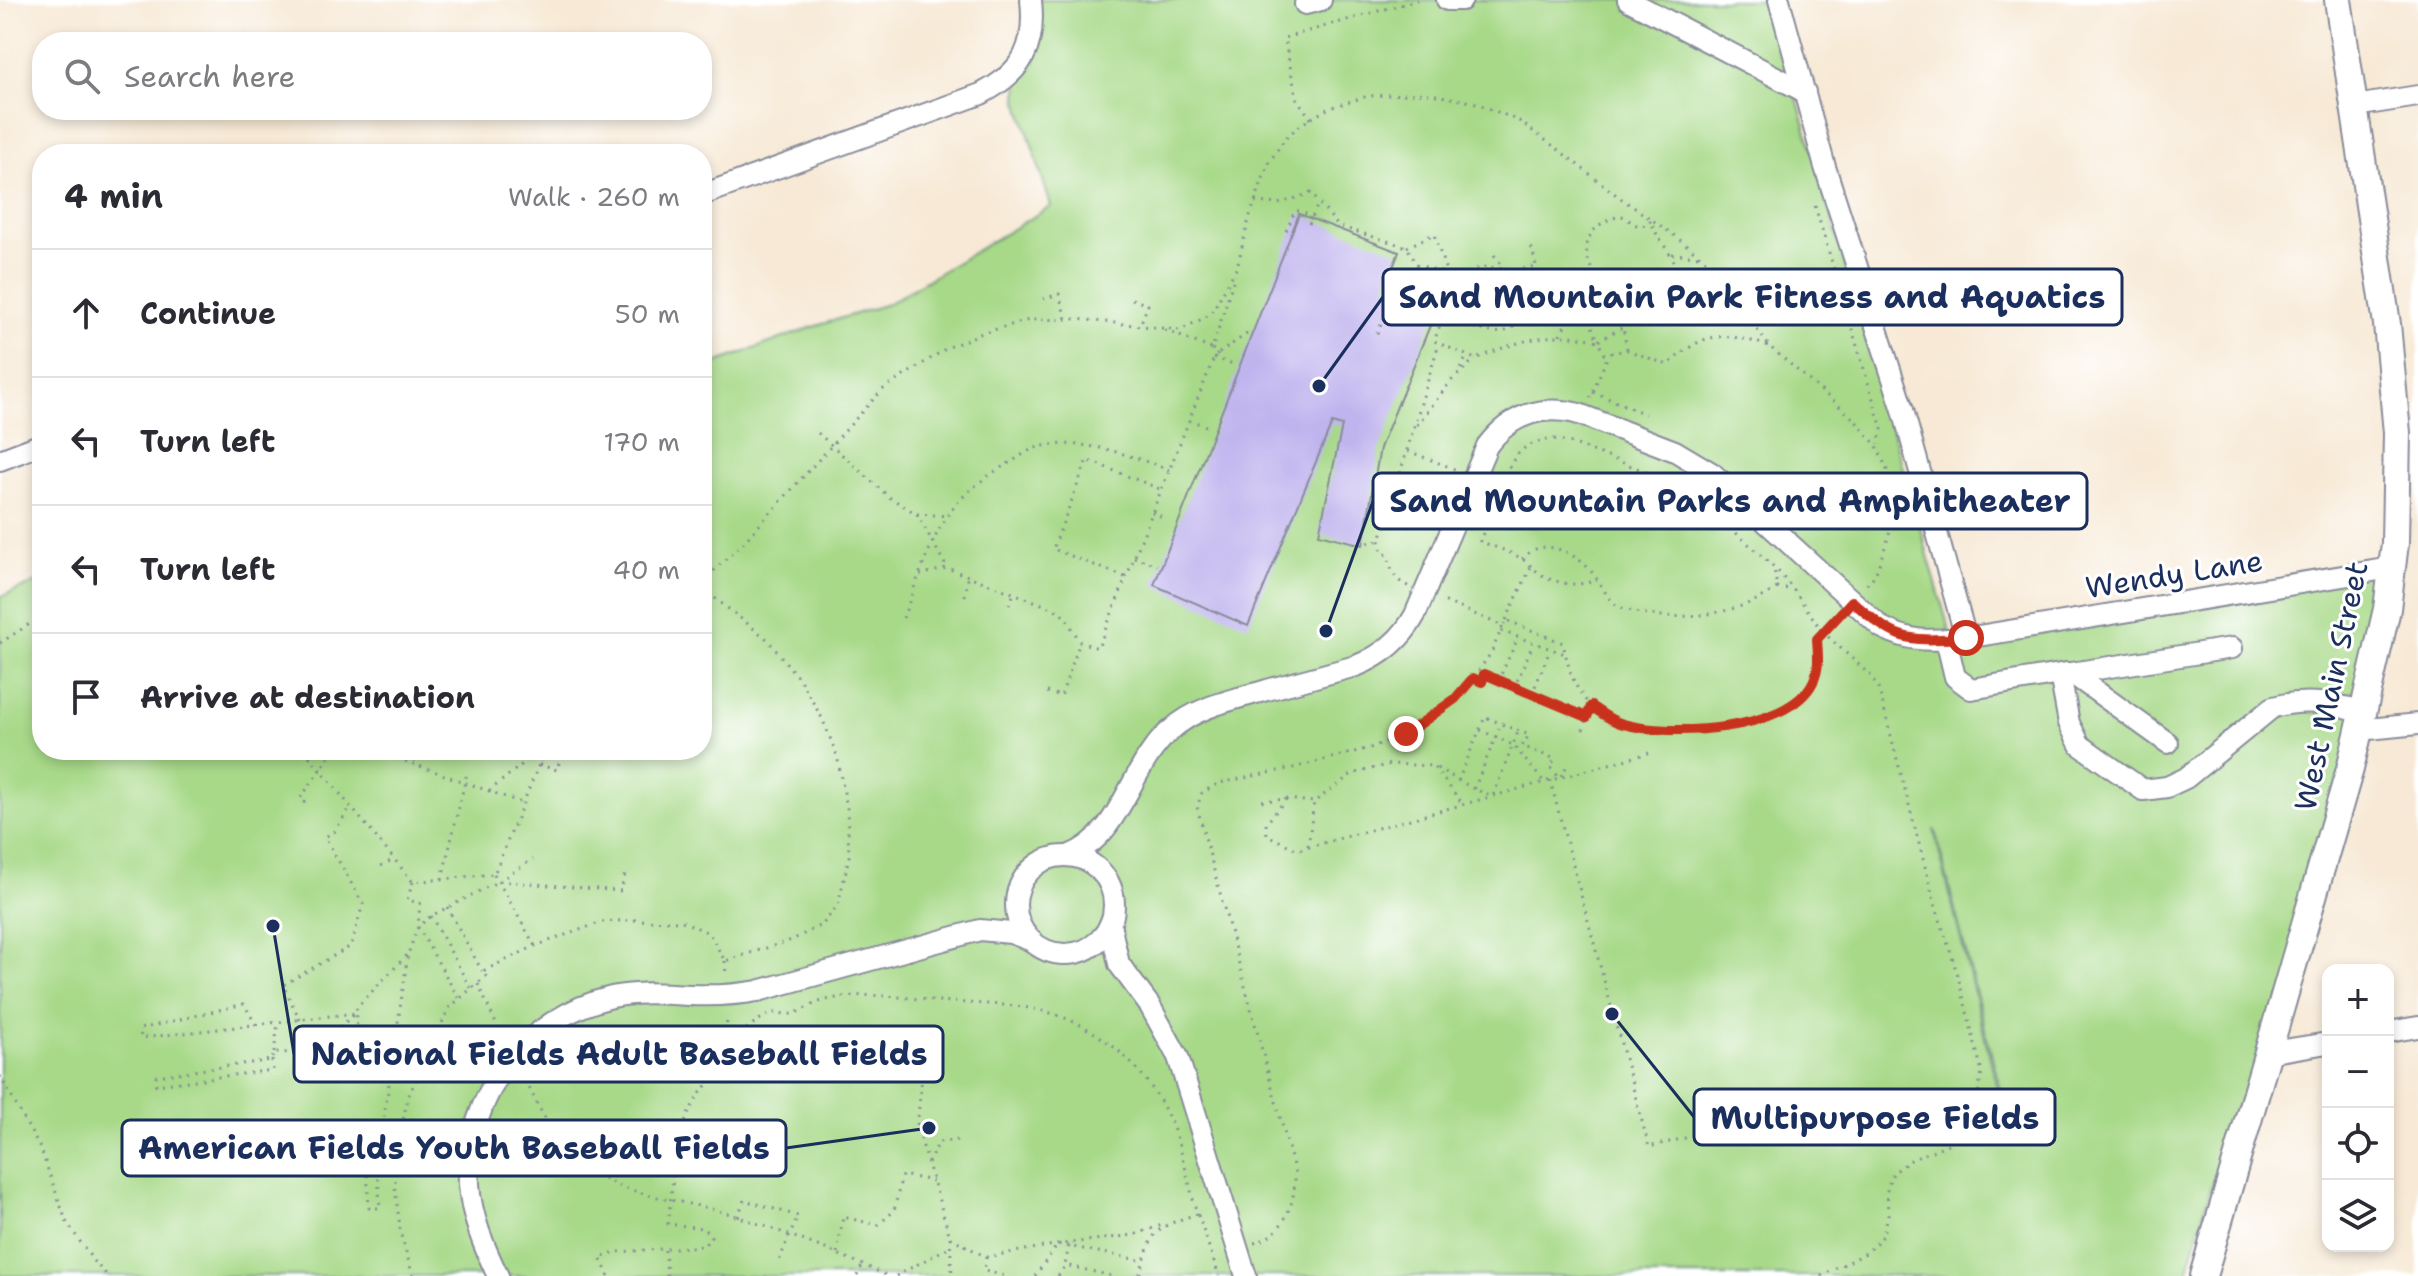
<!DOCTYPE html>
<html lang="en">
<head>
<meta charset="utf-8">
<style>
  body { margin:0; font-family:"Shantell Sans",sans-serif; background:#f7f7f7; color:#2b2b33 }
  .controls { position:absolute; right:24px; bottom:24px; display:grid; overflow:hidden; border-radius:16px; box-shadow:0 4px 12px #0003 }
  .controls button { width:72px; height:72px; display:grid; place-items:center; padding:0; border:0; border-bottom:2px solid #e1e1e2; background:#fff; color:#2b2b33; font:40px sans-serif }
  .stop { position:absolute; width:24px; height:24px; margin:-18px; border:6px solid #c8321e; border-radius:50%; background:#fff }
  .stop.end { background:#c8321e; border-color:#fff; box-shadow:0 2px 8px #0008 }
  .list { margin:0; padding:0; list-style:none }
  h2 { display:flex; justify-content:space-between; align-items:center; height:104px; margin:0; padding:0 32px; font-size:34px }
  h2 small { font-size:26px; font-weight:400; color:#7c7c81 }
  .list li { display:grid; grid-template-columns:52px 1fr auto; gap:24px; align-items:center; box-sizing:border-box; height:128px; padding:0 32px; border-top:2px solid #e1e1e2 }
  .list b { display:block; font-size:30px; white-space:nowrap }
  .list em { font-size:26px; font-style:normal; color:#7c7c81 }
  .icon { flex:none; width:44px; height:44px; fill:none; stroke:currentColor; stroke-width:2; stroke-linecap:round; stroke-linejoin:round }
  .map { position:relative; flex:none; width:2418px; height:1276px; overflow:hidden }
  .search { position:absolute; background:#fff; box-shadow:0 4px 12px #0003; left:32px; top:32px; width:680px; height:88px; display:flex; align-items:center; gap:20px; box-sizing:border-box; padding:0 28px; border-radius:32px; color:#7c7c81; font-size:30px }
  .panel { position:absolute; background:#fff; box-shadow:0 4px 12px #0003; left:32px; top:144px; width:680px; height:616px; border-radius:32px }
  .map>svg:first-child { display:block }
  .green { fill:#a7d988; stroke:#618473; stroke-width:2; fill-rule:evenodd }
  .building { fill:#c0b4ee }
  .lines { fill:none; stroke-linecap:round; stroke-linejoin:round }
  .minor-casing { stroke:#898c9a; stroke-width:24 }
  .major-casing { stroke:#898c9a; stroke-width:30 }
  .path { stroke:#898c9a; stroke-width:3; stroke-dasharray:2 6; stroke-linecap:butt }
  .minor { stroke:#fff; stroke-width:20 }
  .major { stroke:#fff; stroke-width:26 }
  .route { stroke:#c8321e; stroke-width:10 }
  .labels { text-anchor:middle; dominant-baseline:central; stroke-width:6; stroke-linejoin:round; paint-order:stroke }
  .street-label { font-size:30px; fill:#1b2f5e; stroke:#fff }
  .leader { fill:none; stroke:#1b2f5e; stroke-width:3 }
  .callout-dot { fill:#1b2f5e; stroke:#fff; stroke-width:3 }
  .callout { fill:#fff; stroke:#1b2f5e; stroke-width:3 }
  .callout-label { font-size:32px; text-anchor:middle; font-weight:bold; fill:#1b2f5e }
</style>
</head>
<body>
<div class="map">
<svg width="2418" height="1276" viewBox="0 0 2418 1276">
  <rect width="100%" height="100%" fill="#fff"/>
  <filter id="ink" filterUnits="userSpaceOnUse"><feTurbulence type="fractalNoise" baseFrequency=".0125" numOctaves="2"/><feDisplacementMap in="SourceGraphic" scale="16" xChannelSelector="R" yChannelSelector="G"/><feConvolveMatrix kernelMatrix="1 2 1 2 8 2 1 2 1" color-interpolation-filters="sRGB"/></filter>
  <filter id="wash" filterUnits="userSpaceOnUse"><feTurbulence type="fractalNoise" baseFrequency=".006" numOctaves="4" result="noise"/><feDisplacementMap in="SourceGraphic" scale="32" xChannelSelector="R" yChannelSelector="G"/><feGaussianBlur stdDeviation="1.8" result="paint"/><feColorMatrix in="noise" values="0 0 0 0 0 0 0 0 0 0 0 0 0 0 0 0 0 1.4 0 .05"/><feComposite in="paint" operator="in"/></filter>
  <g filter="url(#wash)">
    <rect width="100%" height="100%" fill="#f7e9d5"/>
    <path class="green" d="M1032 0H1769L1959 664 1966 638 2391 568 2289 979 2212 1183 2186 1276H0V597L42 580V750H702V368L813 327 887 304 1051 206 1017 97ZM1934 830H1935L2010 1128 2006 1123Z"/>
    <g id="blocks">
      <path class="building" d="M1299 214 1399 252 1386 285 1438 306 1380 448 1363 545 1319 534 1342 426 1332 423 1248 626 1154 585Z"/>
    </g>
  </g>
  <g filter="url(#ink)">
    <use href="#blocks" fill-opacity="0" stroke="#898c9a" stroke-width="2"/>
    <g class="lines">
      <g class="minor-casing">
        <g id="minor">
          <path d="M1447 0H1462"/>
          <path d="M1628 0 1805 92"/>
          <path d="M1779 0 1825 167 1903 410 1966 638"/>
          <path d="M1305 4 1321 0"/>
          <path d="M2355 106 2418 96"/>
          <path d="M702 195 981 94C1023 72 1036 47 1031 0"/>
          <path d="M0 460 42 444"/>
          <path d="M1946 639 1955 677 1971 689 2060 674 2069 723 2080 745 2143 790 2167 787 2186 778 2273 707C2307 698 2330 704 2364 711"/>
          <path d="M2066 673H2071L2168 743"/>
          <path d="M2071 673 2232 648"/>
          <path d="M2359 730 2418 724"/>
          <circle cx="1065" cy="905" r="49"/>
          <path d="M1068 856C1124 835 1128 766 1171 730 1197 706 1233 700 1267 690 1297 682 1326 674 1356 666 1381 656 1402 639 1415 615L1487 446C1510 415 1542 404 1579 414L1675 451 1712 473 1881 627C1914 644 1931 640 1966 638L2391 568"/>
          <path d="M1110 924 1119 964 1150 1006 1178 1057 1246 1276"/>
          <path d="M2388 1032 2418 1027"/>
          <path d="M2266 1053 2328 1043"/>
          <path d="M498 1276C484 1247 471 1216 469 1184 465 1095 526 1017 612 997 639 991 664 994 691 995 714 996 735 995 758 991L980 930 1011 933 1030 940"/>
        </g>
      </g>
      <g class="major-casing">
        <path id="major" d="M2203 1276 2350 769 2387 609 2395 543 2397 433 2387 324 2338 0"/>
      </g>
      <g class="path">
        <path d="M1311 119 1297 99 1284 38 1417 0"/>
        <path d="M1255 202 1278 204 1311 193 1338 226 1407 247 1416 264 1447 274C1444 285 1446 297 1455 304"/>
        <path d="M1815 206 1882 429 1878 444"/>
        <path d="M1309 224 1318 204"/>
        <path d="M1286 231 1295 211H1300L1312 217"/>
        <path d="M1407 247 1434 234 1447 274"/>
        <path d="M1672 254 1700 256"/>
        <path d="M1494 255 1504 268"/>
        <path d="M1395 278 1450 300 1434 341 1475 359C1515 342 1555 328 1598 341L1604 354 1627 350 1668 365C1705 330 1723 332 1769 346"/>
        <path d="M1043 299 1059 294 1066 319"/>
        <path d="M1132 299 1148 305 1140 325"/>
        <path d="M1608 312 1591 324 1598 341 1623 327"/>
        <path d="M1444 315C1459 320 1476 330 1492 332 1503 334 1512 329 1520 322 1542 301 1540 273 1531 246"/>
        <path d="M1451 317 1455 304 1468 301"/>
        <path d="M1621 318 1629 294"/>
        <path d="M1512 326 1510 317 1493 320C1477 311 1469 303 1462 286 1473 256 1494 271 1518 270 1524 269 1531 267 1538 266"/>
        <path d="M1165 330 1212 349 1235 275"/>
        <path d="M1377 334 1400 280"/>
        <path d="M1560 335C1566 319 1577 315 1591 324"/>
        <path d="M1212 349 1219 353 1251 331"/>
        <path d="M1627 349 1621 318 1609 311 1611 290C1603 280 1591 272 1588 259 1581 235 1601 219 1622 216L1638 226 1647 225 1651 220C1655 234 1662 242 1670 254 1682 272 1680 289 1675 310"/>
        <path d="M1214 358 1237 365"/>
        <path d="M1461 369 1467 355"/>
        <path d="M1593 392 1645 414"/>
        <path d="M1590 398 1607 358 1604 354"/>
        <path d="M1189 420 1206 426"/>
        <path d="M1417 425 1451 381 1475 359"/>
        <path d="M818 433 889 497 917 514 946 566"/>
        <path d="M1554 439 1572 443 1670 481 1695 496 1774 567 1777 588C1740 615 1676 623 1632 611 1626 609 1619 608 1615 604 1608 598 1602 587 1597 579 1579 588 1559 584 1542 575 1534 570 1529 563 1522 559 1510 551 1493 547 1480 541 1489 518 1503 469 1519 453 1528 443 1541 441 1554 439Z"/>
        <path d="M1408 451 1457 470"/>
        <path d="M1152 512 1166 519"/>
        <path d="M917 514 949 516"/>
        <path d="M1368 543 1380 540"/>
        <path d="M1134 557 1157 565"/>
        <path d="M1522 559C1527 555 1533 549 1539 548 1559 543 1587 562 1596 578"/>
        <path d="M702 572 716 570"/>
        <path d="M920 575 947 568 1055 609 1066 618 1080 642 1098 648 1214 358 1219 353"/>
        <path d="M1125 577 1053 549 1087 460 1160 489"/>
        <path d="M702 582 743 543 882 390 947 348 982 333 1029 320 1077 319 1180 330 1210 315 1237 267 1249 219 1268 164 1286 137 1303 123 1329 108 1368 96 1426 93 1476 103 1519 121 1559 150 1619 197 1671 233 1708 262 1769 346 1853 418 1877 446 1887 470 1892 503 1889 536 1875 575 1865 586"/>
        <path d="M1408 586C1393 580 1391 569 1388 555L1382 553 1380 540 1439 343"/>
        <path d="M1777 588 1793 589"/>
        <path d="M965 596 968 576"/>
        <path d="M1009 605 1014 593"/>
        <path d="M903 618C917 582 932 531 958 502 973 486 992 472 1011 462 1021 456 1032 447 1044 446 1087 439 1129 455 1169 470"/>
        <path d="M1506 620 1531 567"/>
        <path d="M1504 625 1506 620 1563 643C1568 666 1573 687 1589 704 1630 747 1777 735 1810 686 1820 672 1818 656 1817 639L1823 632 1793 589 1777 570"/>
        <path d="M1501 631 1565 654"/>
        <path d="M0 643 42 616"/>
        <path d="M1474 678 1482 682 1484 674 1587 717"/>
        <path d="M1498 681 1518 638"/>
        <path d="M1514 688 1533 644"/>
        <path d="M1047 692 1061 696 1080 642"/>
        <path d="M1532 694 1550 650"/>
        <path d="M1480 730 1513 745 1544 782"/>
        <path d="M1583 730 1591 706"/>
        <path d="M304 750 413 882 494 874 545 750"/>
        <path d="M375 750 522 803"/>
        <path d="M539 765 557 770 563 750"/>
        <path d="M1437 768 1474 789 1493 796 1518 732"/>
        <path d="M1550 780 1649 1147 1717 1130"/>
        <path d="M1458 781 1485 717 1529 735 1522 746 1555 759 1550 767 1560 778 1568 764"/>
        <path d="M1474 789 1502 722"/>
        <path d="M489 791 530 758 541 762"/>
        <path d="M1286 799 1266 824 1267 835 1298 850 1649 753"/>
        <path d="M1262 801 1286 799 1314 802 1352 774 1390 764 1433 766 1463 804"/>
        <path d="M305 803 300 799 334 750"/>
        <path d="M1308 846 1314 802"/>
        <path d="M381 866 394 859"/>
        <path d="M494 874 535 946"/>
        <path d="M442 879 467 773"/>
        <path d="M499 881 533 859"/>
        <path d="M413 882 407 900 420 903 418 927 459 999"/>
        <path d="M447 907 482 971"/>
        <path d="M431 916 471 989"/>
        <path d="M725 961 726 976"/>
        <path d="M478 984 503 1039"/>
        <path d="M300 1020 283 985 351 946 363 904 325 837 335 831 351 806"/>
        <path d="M256 1025 244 1004 140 1029 141 1038 356 1013 357 1007 408 954"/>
        <path d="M274 1053 278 1023"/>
        <path d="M725 1056 727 1016"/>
        <path d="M272 1060 273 1070 156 1085V1076L272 1060 274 1053 310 1052 356 1013 358 1048 391 1072"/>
        <path d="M353 1068 365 1053"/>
        <path d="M522 1074C535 1098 553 1140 573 1158 615 1198 681 1198 733 1215 786 1233 838 1253 888 1276"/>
        <path d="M922 1075 917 1127 950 1237 986 1257 1054 1245 1134 1235 1162 1225"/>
        <path d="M0 1076 41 1150 66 1221 94 1262 108 1276"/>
        <path d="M377 1146 380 1208H369L366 1147 380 1145 408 954 418 927 431 916 499 881 621 891 625 874"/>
        <path d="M928 1163 939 1142 959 1140"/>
        <path d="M1198 1215 1219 1276"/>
        <path d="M738 1217 744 1200 798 1216 779 1261"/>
        <path d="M950 1237 952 1276"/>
        <path d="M1254 1243C1285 1235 1296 1201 1295 1173L1197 807 1202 793 1219 783 1293 768 1370 748 1406 734 1431 718 1467 687 1491 653 1503 626 1441 600"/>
        <path d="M1069 1246 1065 1265 1112 1276"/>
        <path d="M665 1250 667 1276"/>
        <path d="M837 1253 843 1217 878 1225 894 1211 902 1175 933 1181"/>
        <path d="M986 1257 984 1271 1007 1276"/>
        <path d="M413 1276 401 1235 395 1188 398 1143 408 1097 449 1008 486 976 483 971 535 946 602 922 631 920 682 921 709 933 725 961 792 940 823 924 838 905 849 857 847 808 837 755 822 718 800 680 767 639 702 588"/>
        <path d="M609 1276 600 1258 617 1252 704 1246 711 1236 703 1228 668 1224C672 1187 674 1153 687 1117 696 1096 711 1080 723 1061 728 1055 728 1046 734 1040 743 1031 761 1016 774 1013 779 1012 786 1015 791 1014 801 1012 810 1005 819 1002 862 989 908 999 952 1002 990 1005 1028 1003 1065 1018 1096 1030 1125 1053 1146 1080 1179 1123 1183 1163 1197 1214 1150 1229 1154 1230 1139 1276"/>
        <path d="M857 1276 863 1264"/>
        <path d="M896 1276 951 1246"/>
        <path d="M1035 1276 1058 1244 1144 1261"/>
        <path d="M1058 1276 1065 1266"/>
        <path d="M1821 1276 1866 1253 1883 1236 1888 1215 1887 1189 1893 1173 1911 1160 1950 1143 1966 1126 1977 1099 1982 1072 1958 976 1934 901 1879 690 1870 675 1823 632 1839 615"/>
      </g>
      <use href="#minor" class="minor"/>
      <use href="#major" class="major"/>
    </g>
  </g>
  <g class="lines" filter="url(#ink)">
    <path class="route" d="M1406 734 1455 699 1473 678 1482 682 1484 674 1587 717 1591 706C1601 713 1611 721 1623 724 1670 737 1788 732 1813 682 1820 668 1818 654 1817 639L1852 601C1899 643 1905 641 1966 638"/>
  </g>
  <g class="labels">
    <g class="street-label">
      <text transform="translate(2174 574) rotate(-9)">Wendy Lane</text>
      <text transform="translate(2331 686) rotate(-78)">West Main Street</text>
    </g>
  </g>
  <path class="leader" d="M1319 386L1383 297M1326 631L1373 501M273 926L294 1054M1612 1014L1694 1117M929 1128L786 1148"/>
  <g class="callout-dot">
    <circle cx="1319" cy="386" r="8"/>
    <circle cx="1326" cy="631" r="8"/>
    <circle cx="273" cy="926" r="8"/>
    <circle cx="1612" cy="1014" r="8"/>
    <circle cx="929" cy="1128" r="8"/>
  </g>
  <g class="callout">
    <rect x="1383" y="269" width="739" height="56" rx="8"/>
    <rect x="1373" y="473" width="714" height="56" rx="8"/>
    <rect x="294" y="1026" width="649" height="56" rx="8"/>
    <rect x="1694" y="1089" width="361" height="56" rx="8"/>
    <rect x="122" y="1120" width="664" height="56" rx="8"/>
  </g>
  <g class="callout-label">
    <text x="1752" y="308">Sand Mountain Park Fitness and Aquatics</text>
    <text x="1730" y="512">Sand Mountain Parks and Amphitheater</text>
    <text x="619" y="1065">National Fields Adult Baseball Fields</text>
    <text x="1875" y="1129">Multipurpose Fields</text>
    <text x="454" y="1159">American Fields Youth Baseball Fields</text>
  </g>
</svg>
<div class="controls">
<button>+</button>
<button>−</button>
<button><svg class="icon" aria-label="locate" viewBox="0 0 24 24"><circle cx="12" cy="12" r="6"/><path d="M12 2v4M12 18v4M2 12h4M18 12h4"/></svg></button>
<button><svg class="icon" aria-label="layers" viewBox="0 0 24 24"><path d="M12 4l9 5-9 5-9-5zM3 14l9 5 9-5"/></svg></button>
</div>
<div class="stop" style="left:1966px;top:638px"></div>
<div class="stop end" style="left:1406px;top:734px"></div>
<div class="search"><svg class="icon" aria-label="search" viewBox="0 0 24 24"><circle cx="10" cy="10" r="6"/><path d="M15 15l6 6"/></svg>Search here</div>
<section class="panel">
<h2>4 min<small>Walk · 260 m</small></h2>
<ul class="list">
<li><svg class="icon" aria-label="ahead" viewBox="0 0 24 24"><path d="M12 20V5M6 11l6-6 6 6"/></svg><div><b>Continue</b></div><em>50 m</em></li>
<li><svg class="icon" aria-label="left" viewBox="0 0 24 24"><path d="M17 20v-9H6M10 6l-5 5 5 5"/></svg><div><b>Turn left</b></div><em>170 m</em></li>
<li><svg class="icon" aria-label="left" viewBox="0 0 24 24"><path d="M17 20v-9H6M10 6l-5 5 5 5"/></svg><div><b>Turn left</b></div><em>40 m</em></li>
<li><svg class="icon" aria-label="arrive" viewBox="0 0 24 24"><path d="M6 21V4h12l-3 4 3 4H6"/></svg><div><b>Arrive at destination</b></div></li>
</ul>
</section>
</div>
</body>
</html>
